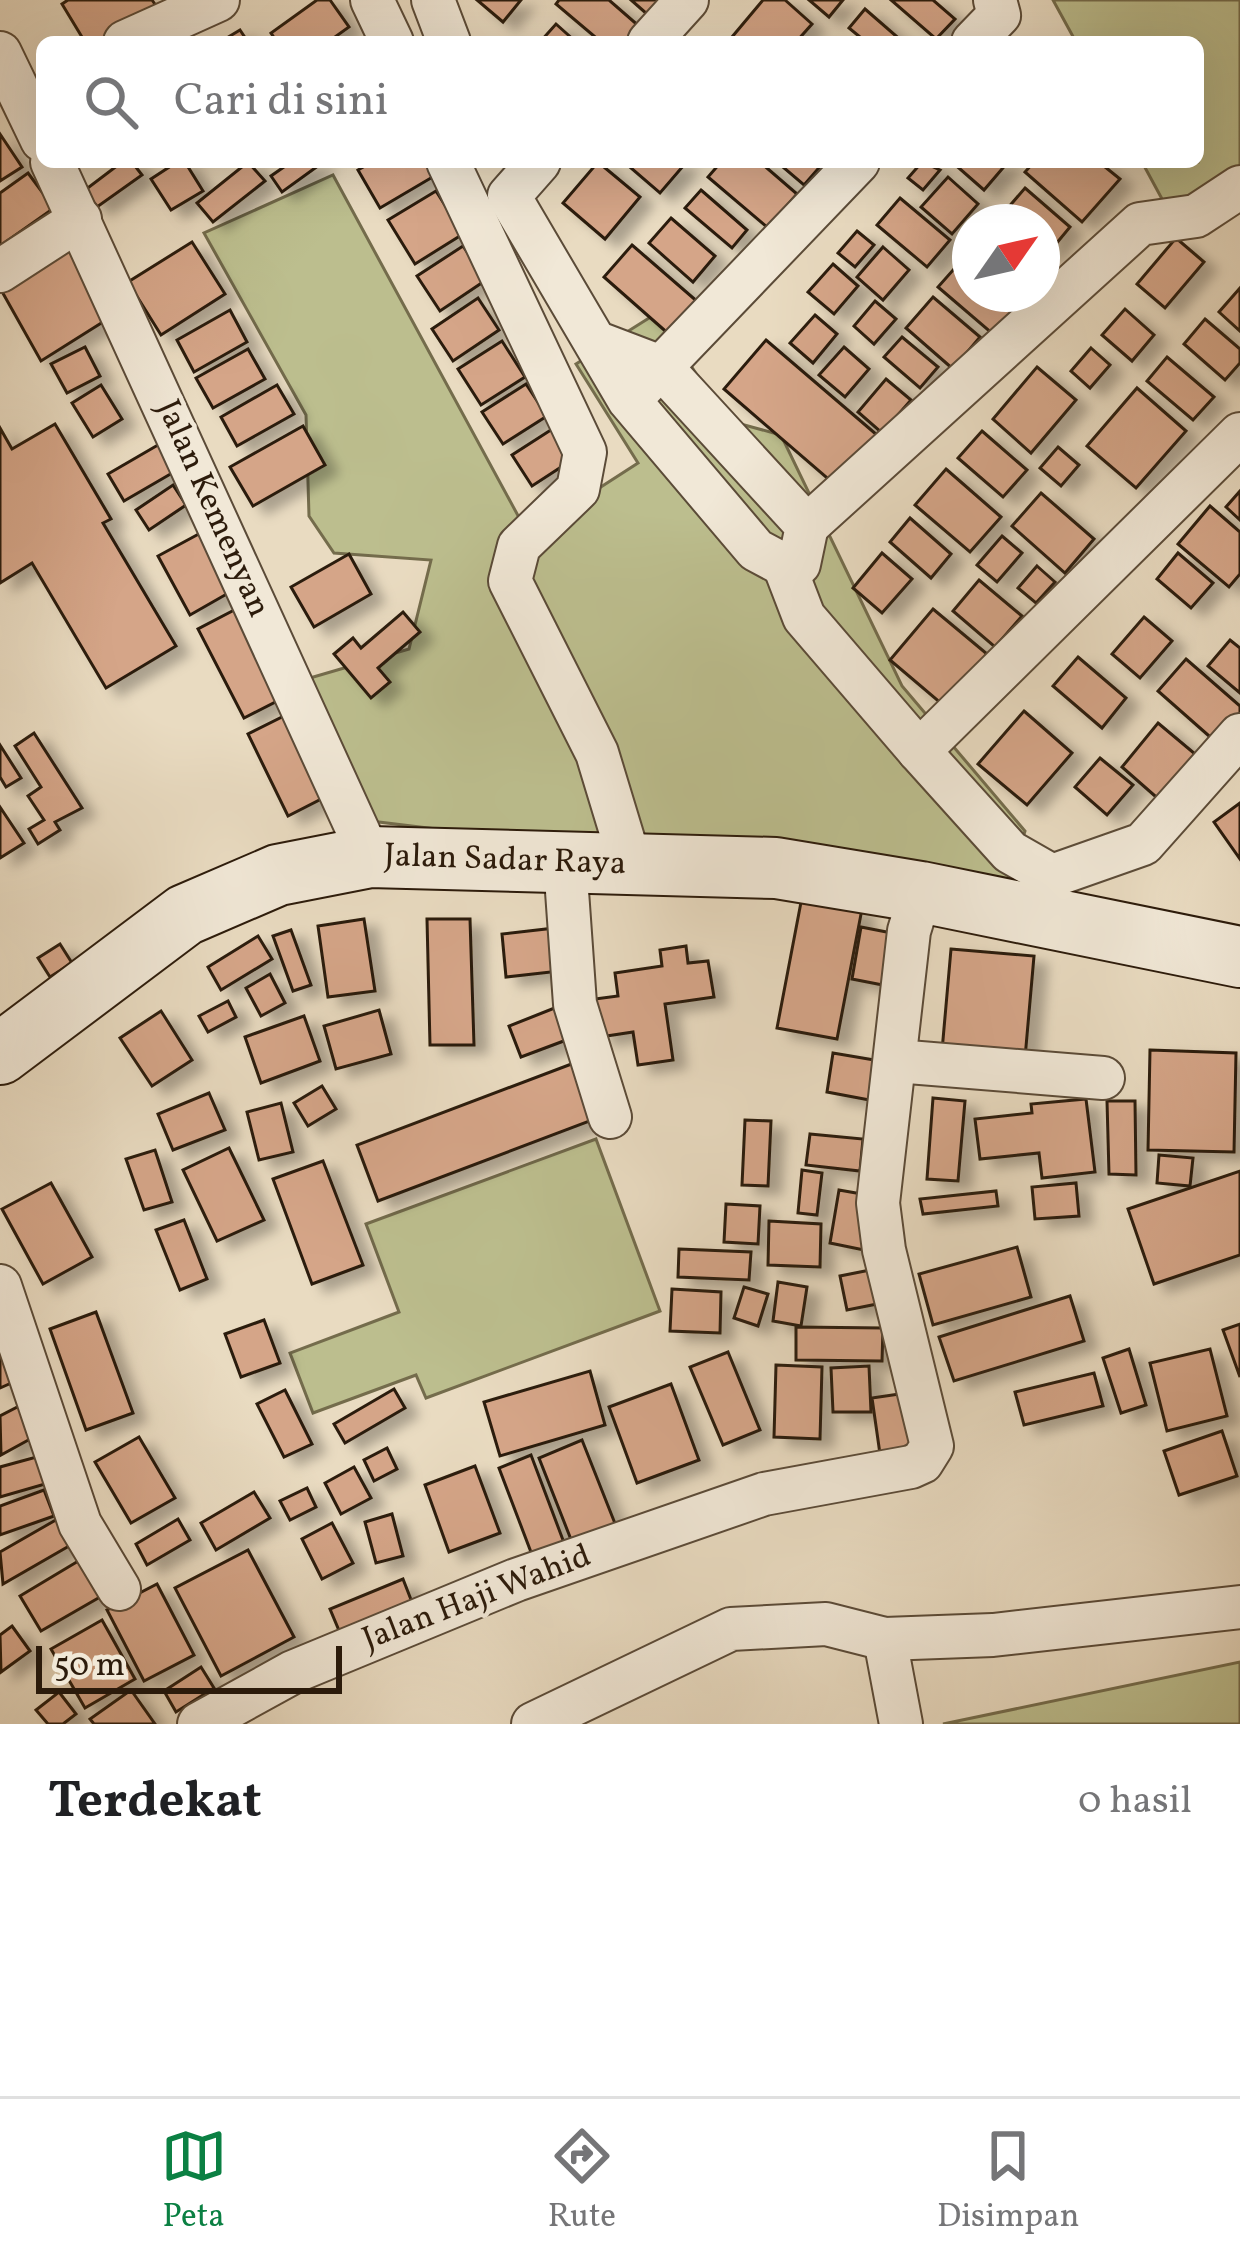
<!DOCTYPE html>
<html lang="id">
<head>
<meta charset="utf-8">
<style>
  body { margin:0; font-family:Vollkorn,serif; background:#f2f2f2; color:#202124 }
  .compass { position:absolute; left:952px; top:204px; width:108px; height:108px; border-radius:50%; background:#fff; box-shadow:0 12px 48px #0002; rotate:56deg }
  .scale { position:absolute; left:36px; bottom:30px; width:306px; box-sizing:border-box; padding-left:12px; border:6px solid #2c1b0b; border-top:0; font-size:33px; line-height:42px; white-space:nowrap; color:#2c1b0b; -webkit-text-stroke:9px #f1e8d7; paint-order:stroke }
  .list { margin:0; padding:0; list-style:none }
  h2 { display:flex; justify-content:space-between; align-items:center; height:156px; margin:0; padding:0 48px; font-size:51px }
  h2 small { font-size:39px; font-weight:400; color:#757577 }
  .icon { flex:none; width:66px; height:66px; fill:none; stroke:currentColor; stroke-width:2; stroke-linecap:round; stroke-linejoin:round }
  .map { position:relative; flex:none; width:1240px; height:1724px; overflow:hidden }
  .search { position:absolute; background:#fff; box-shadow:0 12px 48px #0002; left:36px; right:36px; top:36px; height:132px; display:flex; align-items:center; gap:30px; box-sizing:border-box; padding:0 42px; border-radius:18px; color:#757577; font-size:45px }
  .sheet { height:372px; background:#fff }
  nav { display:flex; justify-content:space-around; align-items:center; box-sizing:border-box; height:168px; border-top:3px solid #e0e0e0; background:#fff; font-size:33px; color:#757577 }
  nav a { display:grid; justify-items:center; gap:6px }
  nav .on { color:#0b8043 }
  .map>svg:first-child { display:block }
  .green { fill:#bcbe8e; stroke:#746c4c; stroke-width:3 }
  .building { fill:#d5a588; stroke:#2c1b0b; stroke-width:3; filter:url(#shadow) }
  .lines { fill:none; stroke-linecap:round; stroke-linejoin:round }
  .street-casing { stroke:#5b4b38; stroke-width:46 }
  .secondary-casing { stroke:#2c1b0b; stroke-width:64 }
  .street { stroke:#f1e8d7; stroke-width:42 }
  .secondary { stroke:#f1e8d7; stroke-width:60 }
  .labels { text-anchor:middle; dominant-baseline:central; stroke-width:9; stroke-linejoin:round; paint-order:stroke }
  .street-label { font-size:33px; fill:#2c1b0b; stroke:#f1e8d7 }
</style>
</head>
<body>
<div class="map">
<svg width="1240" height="1724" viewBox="0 0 1240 1724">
  <defs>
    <filter id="shadow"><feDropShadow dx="13" dy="8" stdDeviation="6" flood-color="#0004"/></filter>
  </defs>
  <rect width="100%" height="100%" fill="#e9dbc1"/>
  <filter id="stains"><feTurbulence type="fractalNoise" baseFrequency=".00167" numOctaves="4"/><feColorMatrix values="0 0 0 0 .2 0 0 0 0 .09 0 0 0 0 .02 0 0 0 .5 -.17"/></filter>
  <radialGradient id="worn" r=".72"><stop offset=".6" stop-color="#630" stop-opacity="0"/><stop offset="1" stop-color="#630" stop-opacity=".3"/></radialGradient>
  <g class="green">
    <path d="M1053 0H1240V178L1168 210 1142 162H1198V42H1076Z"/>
    <path d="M333 175 528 534 638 463 576 364 657 313 726 420 781 435 902 686 1025 831 1004 898 338 817 286 685 409 649 431 560 334 553 309 516 306 415 204 233Z"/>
    <path d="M596 1139 660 1311 426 1398 416 1375 313 1413 290 1353 399 1312 366 1224Z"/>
    <path d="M1240 1662V1724H943Z"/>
  </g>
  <g class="building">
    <path d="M68 0H152L159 10 109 42H85L62 4Z"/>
    <path d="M317 0H330L349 27 328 42H277L271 33Z"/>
    <path d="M477 0H521L503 22Z"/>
    <path d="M559 0H609L648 34 641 42H601L556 4Z"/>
    <path d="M631 0H659L647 14Z"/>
    <path d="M763 0H785L812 24 796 42H737L732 37Z"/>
    <path d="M809 0H843L829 17Z"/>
    <path d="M891 0H933L955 19 936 39Z"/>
    <path d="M865 9 903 42H866L849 28Z"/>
    <path d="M556 24 576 42H540Z"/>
    <path d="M240 30 248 42H220Z"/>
    <path d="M0 134 22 167 0 181Z"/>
    <path d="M122 162H132L142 175 97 207 85 190Z"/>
    <path d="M177 162H185L203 191 171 210 151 179Z"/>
    <path d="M248 162 265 181 213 222 197 203Z"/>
    <path d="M291 162H321L322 163 282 192 271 176Z"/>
    <path d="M372 162H429L436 175 380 208 358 170Z"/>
    <path d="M598 162 640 197 605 239 563 203Z"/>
    <path d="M624 162H680L684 165 660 193Z"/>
    <path d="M721 162H760L797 194 768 228 708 177Z"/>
    <path d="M777 162H824L804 185Z"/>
    <path d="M922 162 940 170 923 190 908 178Z"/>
    <path d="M952 162H1008L984 190Z"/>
    <path d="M1034 162H1099L1120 179 1082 222 1025 172Z"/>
    <path d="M28 173 54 208 0 246V193Z"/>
    <path d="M948 177 978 204 952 234 921 207Z"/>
    <path d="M1025 188 1070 227 1046 256 1042 222H1007L1001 216Z"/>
    <path d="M701 190 747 230 732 248 685 208Z"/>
    <path d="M436 191 463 234 415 264 388 220Z"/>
    <path d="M900 198 950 240 927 267 877 225Z"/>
    <path d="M671 218 715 256 693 282 649 243Z"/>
    <path d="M857 231 874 245 855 267 838 253Z"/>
    <path d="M1176 238 1204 262 1165 308 1137 284Z"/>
    <path d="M192 242 225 294 161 335 128 282Z"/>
    <path d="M70 244 114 315 41 361 0 288Z"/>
    <path d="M632 245 699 303 671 336 604 277Z"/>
    <path d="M463 246 486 280 440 311 417 276Z"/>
    <path d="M883 247 909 270 883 300 857 277Z"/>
    <path d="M961 261 970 269V294H999L1023 315 1001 341 938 287Z"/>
    <path d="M833 264 858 286 834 314 808 292Z"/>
    <path d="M1240 288V331L1219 312Z"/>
    <path d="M933 297 980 337 953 369 906 328Z"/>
    <path d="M478 298 499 330 453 361 432 329Z"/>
    <path d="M875 301 896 319 874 344 854 326Z"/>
    <path d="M1125 309 1154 335 1132 361 1102 335Z"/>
    <path d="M230 310 247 342 194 372 177 340Z"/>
    <path d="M815 315 837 334 813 363 790 343Z"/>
    <path d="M1205 319 1240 349V363L1225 380 1184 344Z"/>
    <path d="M902 337 938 367 920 388 884 357Z"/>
    <path d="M766 340 884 441 841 490 724 389Z"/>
    <path d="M502 341 525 377 481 405 458 369Z"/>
    <path d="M85 347 100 376 67 393 51 364Z"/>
    <path d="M844 347 869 369 845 397 819 375Z"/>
    <path d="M1091 348 1110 365 1090 388 1071 371Z"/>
    <path d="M248 349 265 379 213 408 196 378Z"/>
    <path d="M1167 357 1214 397 1193 420 1147 381Z"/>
    <path d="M1037 367 1076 400 1031 453 993 419Z"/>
    <path d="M886 379 911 400 882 433 858 412Z"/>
    <path d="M526 384 547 416 503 444 482 412Z"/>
    <path d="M101 385 122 419 93 437 72 403Z"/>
    <path d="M277 385 294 414 237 446 221 417Z"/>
    <path d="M1137 388 1186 431 1136 488 1087 446Z"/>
    <path d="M55 424 111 519 103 523 176 646 106 688 32 563 0 583V428L12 449Z"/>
    <path d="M303 426 325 465 253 506 230 467Z"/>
    <path d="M557 426 578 456 532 486 512 455Z"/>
    <path d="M982 431 1027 470 1003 497 958 458Z"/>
    <path d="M170 438 186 465 124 501 108 474Z"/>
    <path d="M1058 447 1079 465 1061 486 1040 468Z"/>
    <path d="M946 469 1001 517 970 552 915 505Z"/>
    <path d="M173 485 186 505 149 530 136 510Z"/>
    <path d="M1240 491V520L1226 507Z"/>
    <path d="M1041 493 1094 539 1065 573 1012 526Z"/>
    <path d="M1210 506 1240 532V574L1229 587 1178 544Z"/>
    <path d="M910 518 951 554 931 578 890 542Z"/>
    <path d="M208 529 239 587 190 615 158 556Z"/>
    <path d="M1002 536 1022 553 997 582 977 565Z"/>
    <path d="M882 553 912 579 882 613 853 588Z"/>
    <path d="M1178 553 1213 583 1191 608 1157 579Z"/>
    <path d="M349 554 371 594 314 627 291 587Z"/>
    <path d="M1037 566 1055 582 1036 603 1018 588Z"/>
    <path d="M979 580 1022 616 995 647 953 611Z"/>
    <path d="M240 607 287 696 244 718 198 629Z"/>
    <path d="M933 609 987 654 943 705 890 660Z"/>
    <path d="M403 612 420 632 378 668 390 682 371 698 334 654 353 638 361 648Z"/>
    <path d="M1144 617 1172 641 1140 678 1112 654Z"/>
    <path d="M1230 640 1240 648V693L1208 666Z"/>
    <path d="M1078 657 1126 698 1102 728 1053 686Z"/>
    <path d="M1186 659 1240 706V716L1217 743 1158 691Z"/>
    <path d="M1024 711 1072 753 1027 805 978 764Z"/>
    <path d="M288 714 327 796 288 816 248 734Z"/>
    <path d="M1158 723 1201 759 1163 803 1122 767Z"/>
    <path d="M34 733 82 808 55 822 60 830 38 844 29 829 44 820 28 796 41 787 15 746Z"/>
    <path d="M0 745 21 778 6 787 0 777Z"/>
    <path d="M1100 758 1133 785 1107 815 1075 787Z"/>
    <path d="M1240 803V859L1214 822Z"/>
    <path d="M0 807 24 843 0 858Z"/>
    <path d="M802 897 862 909 837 1039 777 1028Z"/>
    <path d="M364 919 375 991 328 997 318 926Z"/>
    <path d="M427 919H470L474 1045H430Z"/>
    <path d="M861 927 907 936 898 988 852 979Z"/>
    <path d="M555 928 560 971 506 977 502 934Z"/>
    <path d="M291 930 311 985 293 991 273 936Z"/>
    <path d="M258 936 272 959 221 990 208 967Z"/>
    <path d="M60 944 72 963 50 977 38 958Z"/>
    <path d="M686 946 688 963 708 961 714 997 665 1004 673 1060 638 1065 633 1032 600 1037 595 999 618 996 615 973 662 966 660 950Z"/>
    <path d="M951 949 1034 956 1025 1058 942 1051Z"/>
    <path d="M270 974 285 1003 261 1016 246 988Z"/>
    <path d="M228 1001 236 1017 208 1032 199 1016Z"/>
    <path d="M557 1007 569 1039 521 1057 509 1026Z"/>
    <path d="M379 1010 391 1054 336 1069 324 1026Z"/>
    <path d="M161 1011 192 1060 152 1086 120 1038Z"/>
    <path d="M304 1016 320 1061 261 1083 245 1037Z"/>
    <path d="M1150 1050 1236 1053 1234 1152 1148 1150Z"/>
    <path d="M833 1053 886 1062 880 1102 827 1092Z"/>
    <path d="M582 1060 603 1116 378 1201 357 1145Z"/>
    <path d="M322 1086 336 1109 308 1126 294 1103Z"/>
    <path d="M209 1093 225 1130 173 1150 158 1114Z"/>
    <path d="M933 1098 965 1101 958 1181 927 1179Z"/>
    <path d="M1086 1099 1095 1172 1042 1178 1039 1153 980 1159 975 1119 1032 1113 1031 1104Z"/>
    <path d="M1107 1101H1135L1136 1175 1109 1174Z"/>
    <path d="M281 1103 293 1152 259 1160 247 1112Z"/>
    <path d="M745 1120 771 1121 768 1186 742 1185Z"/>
    <path d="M810 1134 863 1139 860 1171 806 1165Z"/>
    <path d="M229 1148 264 1220 217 1241 183 1170Z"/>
    <path d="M155 1150 172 1202 144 1210 126 1159Z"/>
    <path d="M1159 1155 1193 1158 1190 1186 1157 1183Z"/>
    <path d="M323 1161 363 1265 312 1284 273 1179Z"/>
    <path d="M802 1170 822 1173 817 1215 798 1213Z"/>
    <path d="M1240 1171V1255L1154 1284 1128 1209Z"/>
    <path d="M51 1183 92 1257 43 1284 2 1209Z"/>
    <path d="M1076 1183 1079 1216 1035 1219 1032 1187Z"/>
    <path d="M839 1190 873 1196 864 1250 830 1243Z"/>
    <path d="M996 1191 998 1206 923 1214 920 1199Z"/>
    <path d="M726 1204 760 1206 758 1244 724 1242Z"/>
    <path d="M184 1220 207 1279 180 1290 156 1230Z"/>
    <path d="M769 1221 821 1224 820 1267 768 1265Z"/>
    <path d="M1017 1247 1031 1297 933 1325 919 1274Z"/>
    <path d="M679 1249 751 1252 749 1280 678 1277Z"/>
    <path d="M875 1269 882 1303 847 1310 840 1276Z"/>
    <path d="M778 1282 807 1287 801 1326 773 1321Z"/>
    <path d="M744 1287 768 1294 758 1326 734 1318Z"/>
    <path d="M672 1289 721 1292 720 1333 670 1331Z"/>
    <path d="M1070 1296 1084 1341 954 1381 939 1337Z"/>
    <path d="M96 1312 133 1413 86 1430 50 1329Z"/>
    <path d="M264 1320 280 1363 241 1377 225 1334Z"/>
    <path d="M1240 1324V1377L1223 1330Z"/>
    <path d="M796 1327 883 1328 882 1361 796 1360Z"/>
    <path d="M1129 1349 1146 1405 1121 1413 1103 1358Z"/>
    <path d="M1210 1349 1227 1416 1167 1431 1150 1363Z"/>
    <path d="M728 1352 760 1430 723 1445 690 1367Z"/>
    <path d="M8 1356 18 1380 0 1388V1360Z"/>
    <path d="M776 1365 822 1367 820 1439 774 1437Z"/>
    <path d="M869 1366 871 1412H833L831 1368Z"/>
    <path d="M590 1371 605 1425 500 1456 484 1402Z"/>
    <path d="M1094 1373 1103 1406 1024 1425 1015 1392Z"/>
    <path d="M671 1384 699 1460 637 1483 609 1407Z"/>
    <path d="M394 1389 405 1408 345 1443 334 1424Z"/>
    <path d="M285 1390 312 1444 284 1457 257 1404Z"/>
    <path d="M913 1392 921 1448 880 1454 872 1398Z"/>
    <path d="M27 1402 43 1432 1 1455 0 1416Z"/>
    <path d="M1222 1431 1237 1476 1179 1495 1164 1451Z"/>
    <path d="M139 1437 175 1498 131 1523 95 1462Z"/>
    <path d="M582 1440 616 1526 572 1542 539 1458Z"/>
    <path d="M387 1448 397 1469 374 1481 364 1460Z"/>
    <path d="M51 1453 59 1480 0 1497V1467Z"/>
    <path d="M531 1455 566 1548 534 1560 499 1468Z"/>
    <path d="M475 1466 500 1533 449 1552 425 1485Z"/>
    <path d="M354 1467 371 1498 341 1514 325 1483Z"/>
    <path d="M307 1488 316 1507 290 1520 280 1501Z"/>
    <path d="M44 1490 54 1516 0 1535V1506Z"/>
    <path d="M254 1492 270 1518 216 1550 201 1523Z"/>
    <path d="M392 1514 403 1556 376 1563 365 1522Z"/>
    <path d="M61 1517 76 1542 3 1584 0 1552Z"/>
    <path d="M178 1519 190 1540 147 1565 136 1544Z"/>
    <path d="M332 1523 353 1563 322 1579 302 1539Z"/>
    <path d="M248 1550 294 1637 221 1676 175 1588Z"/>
    <path d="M85 1557 107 1593 41 1631 20 1596Z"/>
    <path d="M403 1579 415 1610 343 1640 330 1609Z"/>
    <path d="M157 1584 194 1655 144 1681 107 1610Z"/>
    <path d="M102 1620 135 1679 85 1708 51 1649Z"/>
    <path d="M12 1626 30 1651 1 1672 0 1635Z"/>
    <path d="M201 1667 214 1688 176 1712 164 1691Z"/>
    <path d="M131 1690 155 1724H94L90 1719Z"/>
    <path d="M59 1692 76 1714 63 1724H48L36 1710Z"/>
  </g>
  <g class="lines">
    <g class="street-casing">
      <g id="street">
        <path d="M372 0 392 42"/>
        <path d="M433 0 449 42"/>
        <path d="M125 42 218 0"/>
        <path d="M649 42 687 0"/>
        <path d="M973 42 999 15 995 0"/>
        <path d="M0 53 42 140"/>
        <path d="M52 162 370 857"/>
        <path d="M448 162 585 452 578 489 519 546 510 581 597 753 631 865"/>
        <path d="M539 162 509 196 629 400 756 550 784 565 799 564 807 526 661 367 598 343"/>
        <path d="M0 271 80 219"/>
        <path d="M643 386 858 162"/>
        <path d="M807 526 1140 224 1196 216 1240 187"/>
        <path d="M784 565 804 617 919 751 1010 852 1052 876 1143 844 1240 735"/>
        <path d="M919 751 1240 434"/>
        <path d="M565 863 575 1004 610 1117"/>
        <path d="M896 1061 1103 1078"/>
        <path d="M0 1286 80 1524 119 1589"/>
        <path d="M885 1639 901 1724"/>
        <path d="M199 1724 293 1672 516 1580 764 1494 911 1467 922 1462 932 1446 884 1250 878 1203 909 931 921 892"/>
        <path d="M533 1724 731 1629 826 1624 885 1639 993 1635 1240 1607"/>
      </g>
    </g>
    <g class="secondary-casing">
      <path id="secondary" d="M0 1054 185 915 278 875 370 857 776 868 921 892 1240 957"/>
    </g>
    <use href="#street" class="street"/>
    <use href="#secondary" class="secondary"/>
  </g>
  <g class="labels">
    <g class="street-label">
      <text transform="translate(212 509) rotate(66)">Jalan Kemenyan</text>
      <text transform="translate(505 861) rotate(2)">Jalan Sadar Raya</text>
      <text transform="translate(477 1599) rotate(-21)">Jalan Haji Wahid</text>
    </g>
  </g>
  <rect width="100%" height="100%" filter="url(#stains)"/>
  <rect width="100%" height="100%" fill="url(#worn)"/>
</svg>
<svg class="compass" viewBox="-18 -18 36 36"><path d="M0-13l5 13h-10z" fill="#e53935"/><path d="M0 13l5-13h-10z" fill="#757577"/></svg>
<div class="scale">50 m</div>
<div class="search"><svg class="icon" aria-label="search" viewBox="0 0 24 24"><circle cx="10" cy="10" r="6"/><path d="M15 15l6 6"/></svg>Cari di sini</div>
</div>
<section class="sheet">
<h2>Terdekat<small>0 hasil</small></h2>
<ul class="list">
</ul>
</section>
<nav>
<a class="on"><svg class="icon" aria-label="map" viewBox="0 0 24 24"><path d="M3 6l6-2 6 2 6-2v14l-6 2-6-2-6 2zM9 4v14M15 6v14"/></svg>Peta</a>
<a><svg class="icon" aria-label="directions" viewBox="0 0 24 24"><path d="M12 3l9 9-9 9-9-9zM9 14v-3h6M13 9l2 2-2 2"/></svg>Rute</a>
<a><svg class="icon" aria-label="saved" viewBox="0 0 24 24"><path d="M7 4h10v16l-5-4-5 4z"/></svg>Disimpan</a>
</nav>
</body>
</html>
